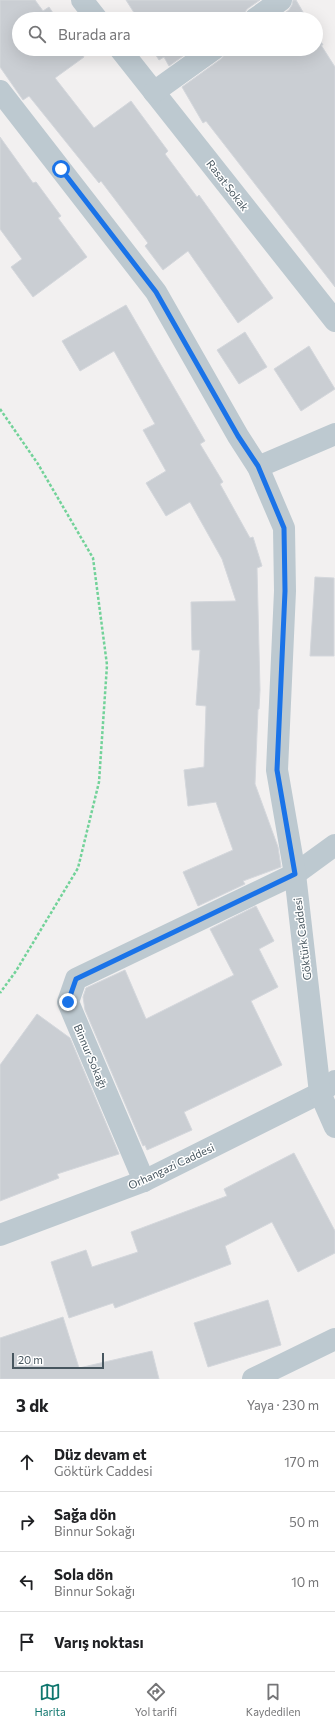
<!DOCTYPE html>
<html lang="tr">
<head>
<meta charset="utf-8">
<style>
  body { margin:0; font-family:Commissioner,sans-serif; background:#f2f2f2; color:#202124 }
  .scale { position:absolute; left:12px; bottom:10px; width:92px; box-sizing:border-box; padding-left:4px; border:2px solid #47565f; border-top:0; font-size:11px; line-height:14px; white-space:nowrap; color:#47565f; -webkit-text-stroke:3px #fff; paint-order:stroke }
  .stop { position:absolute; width:12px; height:12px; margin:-9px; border:3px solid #1a73e8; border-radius:50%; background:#fff }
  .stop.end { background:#1a73e8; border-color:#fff; box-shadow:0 1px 4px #0008 }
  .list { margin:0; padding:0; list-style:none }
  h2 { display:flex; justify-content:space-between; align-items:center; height:52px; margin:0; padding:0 16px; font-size:17px }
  h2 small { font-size:13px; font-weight:400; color:#757577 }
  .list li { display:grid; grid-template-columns:26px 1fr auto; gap:12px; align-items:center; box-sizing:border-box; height:60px; padding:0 16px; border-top:1px solid #e0e0e0 }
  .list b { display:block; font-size:15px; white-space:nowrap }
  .list p { margin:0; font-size:13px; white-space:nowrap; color:#757577 }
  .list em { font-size:13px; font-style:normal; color:#757577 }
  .icon { flex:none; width:22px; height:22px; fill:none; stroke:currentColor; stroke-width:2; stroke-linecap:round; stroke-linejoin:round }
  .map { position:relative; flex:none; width:335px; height:1379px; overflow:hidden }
  .search { position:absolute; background:#fff; box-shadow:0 4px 16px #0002; left:12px; right:12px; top:12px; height:44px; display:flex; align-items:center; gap:10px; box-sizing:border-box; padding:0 14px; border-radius:22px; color:#757577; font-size:15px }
  .sheet { height:292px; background:#fff }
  nav { display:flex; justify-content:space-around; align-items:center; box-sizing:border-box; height:56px; border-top:1px solid #e0e0e0; background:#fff; font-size:11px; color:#757577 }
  nav a { display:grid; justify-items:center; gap:2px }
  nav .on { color:#0f766e }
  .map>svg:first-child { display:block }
  .building { fill:#caced3; stroke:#d4d7dc }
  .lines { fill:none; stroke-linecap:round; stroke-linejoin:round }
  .path { stroke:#72d299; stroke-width:2.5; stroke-dasharray:3 2; stroke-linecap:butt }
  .minor { stroke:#bdc9d0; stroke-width:22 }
  .tertiary { stroke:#bdc9d0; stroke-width:22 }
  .route { stroke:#1a73e8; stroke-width:5 }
  .labels { text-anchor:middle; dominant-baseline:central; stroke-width:3; stroke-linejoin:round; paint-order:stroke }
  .street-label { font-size:11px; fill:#47565f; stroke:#fff }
</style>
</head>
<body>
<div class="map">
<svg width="335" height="1379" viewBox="0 0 335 1379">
  <rect width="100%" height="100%" fill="#f2f0f0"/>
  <g class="building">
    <path d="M0 0H35L43 11 49 7 57 19H19V49H78L84 57 55 78 94 128 131 101 168 151 165 154 197 197 199 195 273 298 238 323 188 251 163 270 145 246 148 243 101 181 99 183 29 96 23 100 0 67Z"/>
    <path d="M126 0H260L247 9 244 14 243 19H138Z"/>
    <path d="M293 0H296L307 19H276L289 10 292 5Z"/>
    <path d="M316 34 323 45H321L335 67V287L206 121 203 123 182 87 221 59 225 54 226 49H316Z"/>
    <path d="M152 49H193L169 66 164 57 159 60Z"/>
    <path d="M0 137 33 183 36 182 61 216 58 218 87 257 33 297 11 267 22 259 0 229Z"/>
    <path d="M126 305 205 441 200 444 223 482 220 484 250 538 253 537 262 566 257 568 260 690 259 709H258L255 784 278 847 281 867 243 881 245 884 198 906 183 872 233 850 216 802 188 806 184 770 204 767 206 706 196 705 200 650H192L191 602 236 601 222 559 190 502 166 516 146 483 166 471 143 430 155 424 114 351 80 371 62 341Z"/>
    <path d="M245 332 267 367 239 384 217 350Z"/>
    <path d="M309 346 335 389 301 411 274 369Z"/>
    <path d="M315 577 334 578V656H310Z"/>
    <path d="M256 906 274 941 259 949 278 987 251 1001 282 1065 184 1112 192 1130 147 1150 145 1145 143 1146 85 1010 83 997 86 988 125 970 146 1019 234 975 210 929Z"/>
    <path d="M37 1014 70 1038 119 1154 57 1174 59 1178 0 1201V1065Z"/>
    <path d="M294 1153 335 1231V1253L298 1272 272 1222 225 1246 231 1264 115 1308 113 1303 69 1318 51 1262 86 1250 92 1267 138 1252 131 1232 227 1196 224 1189Z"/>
    <path d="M268 1300 281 1345 208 1367 194 1323Z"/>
    <path d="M63 1317 79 1368 152 1351 159 1379H0V1338Z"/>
  </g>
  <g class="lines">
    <path class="path" d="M0 409 38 464 93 558 107 665 99 782 78 868 16 971 0 993"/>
    <g class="minor">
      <path d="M82 0 97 19"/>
      <path d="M255 19 281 0"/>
      <path d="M120 49 335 321"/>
      <path d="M154 92 214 49"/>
      <path d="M258 467 335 434"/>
      <path d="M144 1181 68 1002 76 979 295 874 335 845"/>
      <path d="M0 1235 144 1181 320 1093 335 1081"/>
      <path d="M253 1379 335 1339"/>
    </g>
    <path class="tertiary" d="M0 91 156 292 238 436 258 467 284 528 285 591 277 770 295 874 320 1093 335 1127"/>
  </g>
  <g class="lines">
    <path class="route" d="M61 169 156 292 238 436 258 466 284 528 285 591 277 770 295 874 76 979 68 1002"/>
  </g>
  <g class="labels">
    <g class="street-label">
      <text transform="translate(228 185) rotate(52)">Rasat Sokak</text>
      <text transform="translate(302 939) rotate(-97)">Göktürk Caddesi</text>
      <text transform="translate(91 1056) rotate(67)">Binnur Sokağı</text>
      <text transform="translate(171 1166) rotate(-25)">Orhangazi Caddesi</text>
    </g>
  </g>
</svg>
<div class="scale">20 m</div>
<div class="stop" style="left:61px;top:169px"></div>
<div class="stop end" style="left:68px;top:1002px"></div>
<div class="search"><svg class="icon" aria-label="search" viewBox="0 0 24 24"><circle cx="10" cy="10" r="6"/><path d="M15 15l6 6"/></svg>Burada ara</div>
</div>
<section class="sheet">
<h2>3 dk<small>Yaya · 230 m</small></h2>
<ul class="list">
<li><svg class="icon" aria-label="ahead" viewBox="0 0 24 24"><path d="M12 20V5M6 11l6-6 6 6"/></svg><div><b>Düz devam et</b><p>Göktürk Caddesi</p></div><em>170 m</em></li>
<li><svg class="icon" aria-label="right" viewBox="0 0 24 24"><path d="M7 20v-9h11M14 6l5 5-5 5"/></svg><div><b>Sağa dön</b><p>Binnur Sokağı</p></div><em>50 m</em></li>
<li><svg class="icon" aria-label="left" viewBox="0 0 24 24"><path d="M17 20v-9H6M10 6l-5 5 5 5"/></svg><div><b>Sola dön</b><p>Binnur Sokağı</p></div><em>10 m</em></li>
<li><svg class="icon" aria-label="arrive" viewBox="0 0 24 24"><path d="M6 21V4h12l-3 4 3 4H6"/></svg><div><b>Varış noktası</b></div></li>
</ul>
</section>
<nav>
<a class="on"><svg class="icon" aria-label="map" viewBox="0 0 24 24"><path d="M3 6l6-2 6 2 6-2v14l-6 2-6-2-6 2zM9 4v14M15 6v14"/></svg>Harita</a>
<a><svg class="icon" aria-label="directions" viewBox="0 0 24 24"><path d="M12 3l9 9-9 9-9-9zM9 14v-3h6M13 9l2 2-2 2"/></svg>Yol tarifi</a>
<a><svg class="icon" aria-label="saved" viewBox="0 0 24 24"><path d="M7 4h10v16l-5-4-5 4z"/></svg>Kaydedilen</a>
</nav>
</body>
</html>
